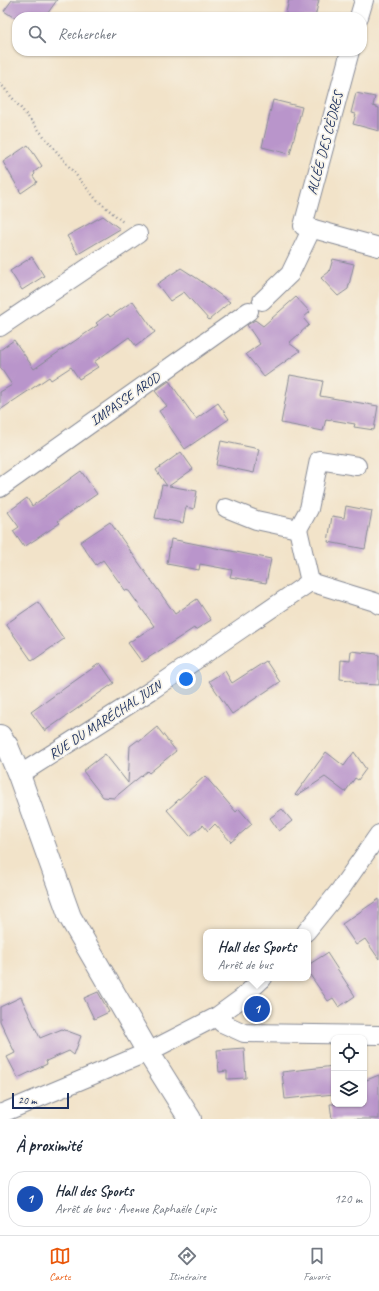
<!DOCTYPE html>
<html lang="fr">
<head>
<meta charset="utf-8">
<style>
  body { margin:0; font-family:Caveat,sans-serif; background:#f6f6f7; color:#1f2937 }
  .controls { position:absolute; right:12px; bottom:12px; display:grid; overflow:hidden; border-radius:8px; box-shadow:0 1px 3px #0004 }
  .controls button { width:36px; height:36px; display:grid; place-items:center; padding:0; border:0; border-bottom:1px solid #e0e1e3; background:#fff; color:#1f2937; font:20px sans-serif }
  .scale { position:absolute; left:12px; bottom:10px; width:57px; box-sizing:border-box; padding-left:4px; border:2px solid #1b2f5e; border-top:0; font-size:11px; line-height:14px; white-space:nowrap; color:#1b2f5e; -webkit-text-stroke:3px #f7f3e8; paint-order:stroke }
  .you { position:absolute; left:186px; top:679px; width:14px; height:14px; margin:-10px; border:3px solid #fff; border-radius:50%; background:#1a73e8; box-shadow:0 0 0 6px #1a73e833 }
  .badge { display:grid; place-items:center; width:26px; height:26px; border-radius:50%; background:#ea580c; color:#fff; font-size:13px; font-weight:700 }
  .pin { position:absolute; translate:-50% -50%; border:2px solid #fff; box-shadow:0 1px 4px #0006 }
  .popup { position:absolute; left:203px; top:929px; width:108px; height:52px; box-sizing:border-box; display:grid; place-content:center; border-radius:8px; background:#fff; filter:drop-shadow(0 1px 3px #0005); font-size:13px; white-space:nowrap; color:#747a83 }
  .popup b { font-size:15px; color:#1f2937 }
  .popup::after { content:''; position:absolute; left:50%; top:100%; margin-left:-8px; border:8px solid transparent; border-top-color:#fff }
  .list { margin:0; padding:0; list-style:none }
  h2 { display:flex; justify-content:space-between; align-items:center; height:52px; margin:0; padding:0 16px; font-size:17px }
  h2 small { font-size:13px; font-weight:400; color:#747a83 }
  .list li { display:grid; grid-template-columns:26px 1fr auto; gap:12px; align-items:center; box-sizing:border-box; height:56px; margin:0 8px 8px; padding:0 8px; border:1px solid #e0e1e3; border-radius:16px }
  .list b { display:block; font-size:15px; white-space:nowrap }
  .list p { margin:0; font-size:13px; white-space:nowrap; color:#747a83 }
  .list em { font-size:13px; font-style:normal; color:#747a83 }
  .icon { flex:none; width:22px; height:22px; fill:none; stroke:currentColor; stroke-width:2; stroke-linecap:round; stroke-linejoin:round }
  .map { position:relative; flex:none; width:379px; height:1119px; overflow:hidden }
  .search { position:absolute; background:#fff; box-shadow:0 1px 3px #0004; left:12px; right:12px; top:12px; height:44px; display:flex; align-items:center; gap:10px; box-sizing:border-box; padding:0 14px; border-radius:16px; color:#747a83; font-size:15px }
  .sheet { height:116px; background:#fff }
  nav { display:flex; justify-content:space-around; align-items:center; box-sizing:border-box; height:56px; border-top:1px solid #e0e1e3; background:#fff; font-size:11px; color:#747a83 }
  nav a { display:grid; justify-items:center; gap:2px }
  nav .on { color:#ea580c }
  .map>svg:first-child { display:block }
  .building { fill:#b995cb }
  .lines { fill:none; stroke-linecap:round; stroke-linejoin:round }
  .minor-casing { stroke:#868994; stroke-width:20 }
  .major-casing { stroke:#868994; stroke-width:24 }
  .path { stroke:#868994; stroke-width:2.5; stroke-dasharray:1 3; stroke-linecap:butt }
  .minor { stroke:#fff; stroke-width:18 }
  .major { stroke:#fff; stroke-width:22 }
  .labels { text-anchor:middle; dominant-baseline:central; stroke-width:3.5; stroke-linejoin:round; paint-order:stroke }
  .street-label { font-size:14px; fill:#1b2f5e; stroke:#f7f3e8 }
</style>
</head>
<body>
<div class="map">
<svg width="379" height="1119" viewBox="0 0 379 1119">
  <rect width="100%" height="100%" fill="#f7f3e8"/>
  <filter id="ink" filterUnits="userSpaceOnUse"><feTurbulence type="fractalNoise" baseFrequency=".025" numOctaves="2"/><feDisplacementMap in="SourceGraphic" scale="8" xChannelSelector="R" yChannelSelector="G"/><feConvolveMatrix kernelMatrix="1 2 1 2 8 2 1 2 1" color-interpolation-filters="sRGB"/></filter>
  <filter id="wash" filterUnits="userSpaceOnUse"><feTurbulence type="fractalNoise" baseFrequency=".012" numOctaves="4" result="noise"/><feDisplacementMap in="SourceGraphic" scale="16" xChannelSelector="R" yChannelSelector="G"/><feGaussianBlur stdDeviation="0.9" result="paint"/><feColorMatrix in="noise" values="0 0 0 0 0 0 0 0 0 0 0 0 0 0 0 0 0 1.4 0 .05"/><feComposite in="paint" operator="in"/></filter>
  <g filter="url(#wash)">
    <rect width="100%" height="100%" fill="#f2e3c9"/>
    <g id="blocks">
      <g class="building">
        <path d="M12 0H57L45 17H13L4 11Z"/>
        <path d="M289 0H319L315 17H285Z"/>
        <path d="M356 93 375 97 373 106 379 108V131L353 124 356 114 351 113Z"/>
        <path d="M273 100 302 107 290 154 262 147Z"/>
        <path d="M28 145 42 166 34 172 35 174 33 176 37 182 21 193 3 162Z"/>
        <path d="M103 216 120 229 78 254 67 236Z"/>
        <path d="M32 257 44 276 22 290 10 271Z"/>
        <path d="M333 259 354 264 348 289 338 296 321 278 329 272Z"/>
        <path d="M181 268 198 279 230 302 209 320 184 292 170 301 157 284Z"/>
        <path d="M296 297 310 312 303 318 309 325 289 343 300 351 264 377 246 354 260 344 247 325 255 320 263 326Z"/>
        <path d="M133 301 155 332 136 346 129 337 94 362 98 367 79 379 71 367 51 380 49 377 0 410V392L12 385 0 367V350L14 340 34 369 98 325 96 323 108 314 110 317Z"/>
        <path d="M290 375 323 381 320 396 378 406 374 430 354 427 355 424 326 419 323 431 281 423Z"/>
        <path d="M169 381 196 419 218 403 229 419 185 449 159 411 167 406 155 391Z"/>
        <path d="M221 441 259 449 254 473 216 465Z"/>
        <path d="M181 452 193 469 169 486 197 491 194 509 186 507 183 523 155 518 162 485 167 486 156 470Z"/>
        <path d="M81 471 97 494 58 521 60 523 24 547 13 531 19 527 8 512 27 498 32 506Z"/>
        <path d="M346 506 372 511 365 549 328 542 332 516 344 518Z"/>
        <path d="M110 522 175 614 197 599 211 620 195 630 194 628 142 662 128 643 154 626 129 591 125 590 103 560 96 565 80 542Z"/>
        <path d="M171 539 271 559 266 583 230 577 232 570 200 564 199 570 167 564Z"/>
        <path d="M38 602 64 639 32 661 6 624Z"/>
        <path d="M351 651 377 654V655H379V685L358 684 350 680 340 679 341 660 350 661Z"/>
        <path d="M266 661 280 682 232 714 209 681 225 671 232 683Z"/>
        <path d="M100 663 114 683 45 731 31 712Z"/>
        <path d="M157 727 176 751 149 773 147 771 114 798 103 797 83 771 105 754 128 783 130 746 138 740 140 741Z"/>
        <path d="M326 752 344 766 354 752 366 769 358 780 355 778 345 792 325 777 296 796 295 795Z"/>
        <path d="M205 776 236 812 239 809 252 824 231 842 215 824 208 831 203 825 190 836 167 810Z"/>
        <path d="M282 809 292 821 279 831 270 818Z"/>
        <path d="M379 899V959L365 939 356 945 342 924Z"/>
        <path d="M327 953 355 996 339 1007 333 998 328 1001 308 972V965Z"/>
        <path d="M98 992 109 1012 94 1019 84 998Z"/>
        <path d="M21 997 40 1038 62 1029 81 1036 74 1055 69 1051 46 1061 47 1064 18 1078 7 1057 15 1053 0 1021V1007Z"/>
        <path d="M244 1048 246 1078 227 1079V1071L219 1072 217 1050Z"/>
        <path d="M334 1066V1094L285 1099 282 1072Z"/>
        <path d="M379 1075V1119H332L330 1104H364V1081Z"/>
      </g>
    </g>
  </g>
  <g filter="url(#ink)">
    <use href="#blocks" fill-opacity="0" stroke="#868994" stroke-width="1"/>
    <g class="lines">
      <g class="minor-casing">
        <g id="minor">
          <path d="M359 17 364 0"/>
          <path d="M350 51 303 226 379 247"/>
          <path d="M262 301 290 274 312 228"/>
          <path d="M0 327 138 234"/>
          <path d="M0 488 249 311"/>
          <path d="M226 508 256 520 298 529"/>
          <path d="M310 582 298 529 309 509 319 460 357 466"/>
          <path d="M310 582 375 602 379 605"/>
          <path d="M19 775 152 690 310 582"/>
          <path d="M306 932 340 890 379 834"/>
          <path d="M216 1017 222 1023 244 1033 379 1035"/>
          <path d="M0 1114 148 1052 216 1017 242 998 263 978"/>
        </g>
      </g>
      <g class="major-casing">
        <path id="major" d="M0 736 7 746 19 775 70 917 148 1052 190 1119"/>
      </g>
      <path class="path" d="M0 83 95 198 124 223"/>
      <use href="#minor" class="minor"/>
      <use href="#major" class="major"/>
    </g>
  </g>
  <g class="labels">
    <g class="street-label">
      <text transform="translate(325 143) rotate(-75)">ALLÉE DES CÈDRES</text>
      <text transform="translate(125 399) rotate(-35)">IMPASSE AROD</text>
      <text transform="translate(105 720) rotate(-33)">RUE DU MARÉCHAL JUIN</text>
    </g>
  </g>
</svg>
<div class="controls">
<button><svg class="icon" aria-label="locate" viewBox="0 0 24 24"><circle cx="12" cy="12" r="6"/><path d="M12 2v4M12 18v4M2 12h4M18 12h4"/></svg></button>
<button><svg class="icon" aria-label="layers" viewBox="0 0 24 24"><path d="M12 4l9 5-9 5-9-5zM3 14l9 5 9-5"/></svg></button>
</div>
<div class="scale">20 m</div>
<div class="you"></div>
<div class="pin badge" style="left:257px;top:1009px;background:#1a4fb4">1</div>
<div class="popup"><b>Hall des Sports</b>Arrêt de bus</div>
<div class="search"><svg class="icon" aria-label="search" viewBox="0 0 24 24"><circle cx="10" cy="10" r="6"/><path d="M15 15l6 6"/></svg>Rechercher</div>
</div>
<section class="sheet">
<h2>À proximité<small></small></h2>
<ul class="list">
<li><span class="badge" style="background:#1a4fb4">1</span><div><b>Hall des Sports</b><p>Arrêt de bus · Avenue Raphaële Lupis</p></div><em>120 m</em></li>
</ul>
</section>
<nav>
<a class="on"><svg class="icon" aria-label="map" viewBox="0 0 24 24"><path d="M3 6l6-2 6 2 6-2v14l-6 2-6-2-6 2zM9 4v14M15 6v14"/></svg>Carte</a>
<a><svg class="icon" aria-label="directions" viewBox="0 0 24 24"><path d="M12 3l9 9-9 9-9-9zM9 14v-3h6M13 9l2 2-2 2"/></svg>Itinéraire</a>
<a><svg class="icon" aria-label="saved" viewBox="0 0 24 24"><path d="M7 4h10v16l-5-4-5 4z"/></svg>Favoris</a>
</nav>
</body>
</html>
